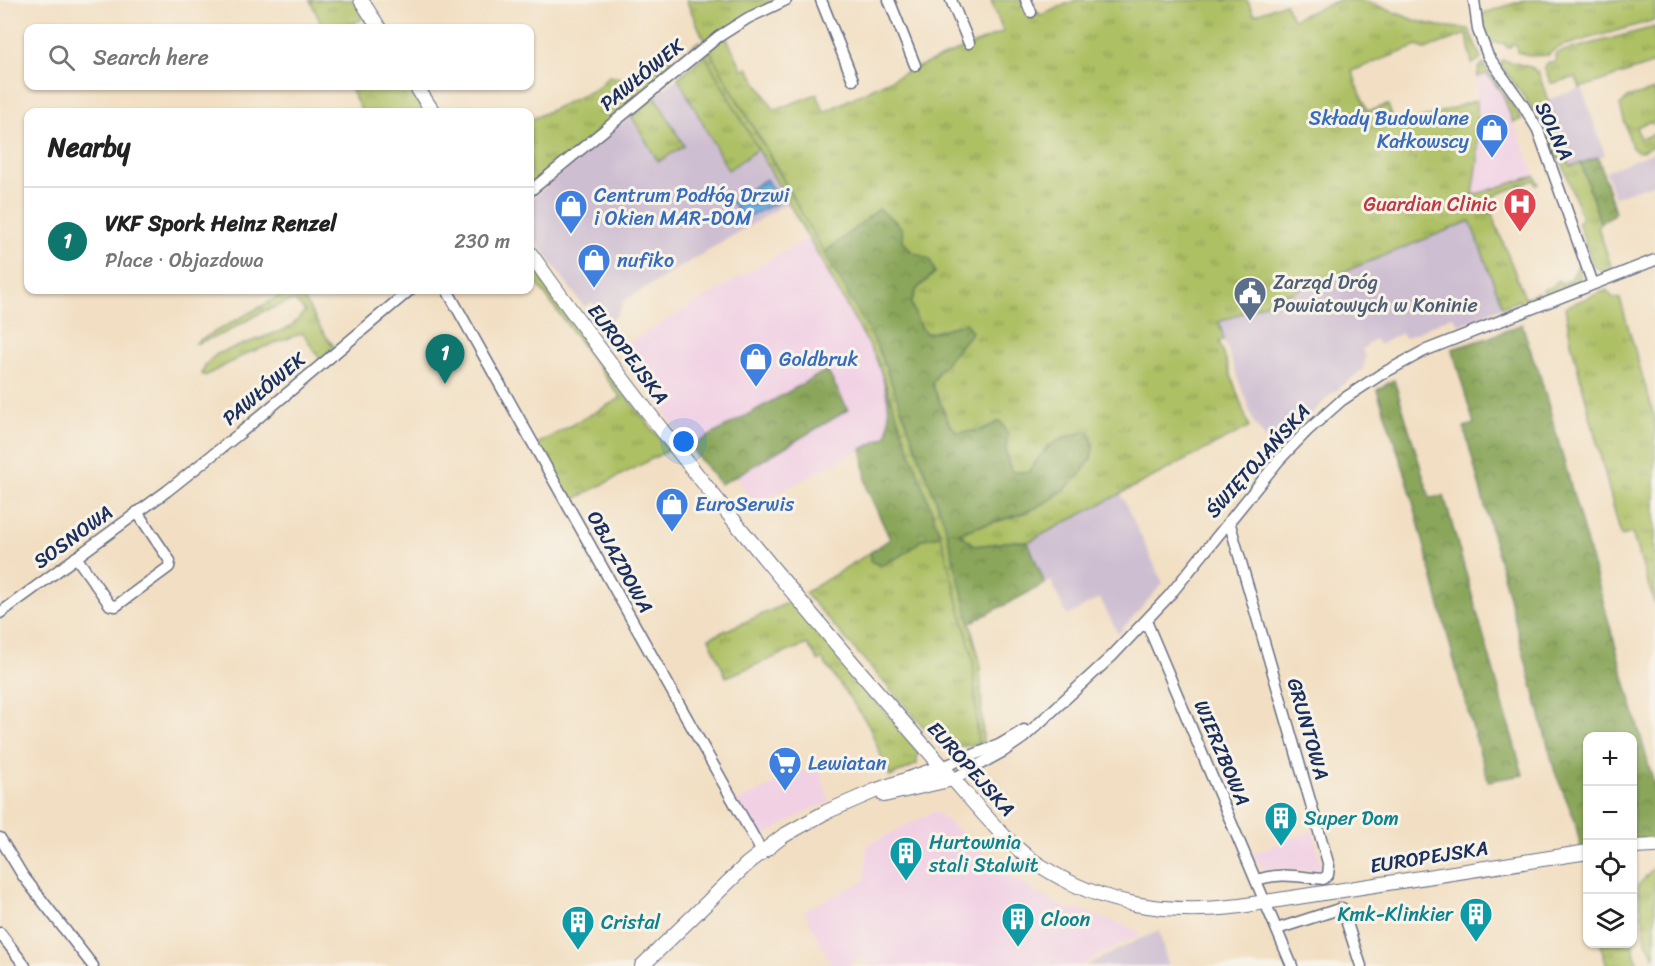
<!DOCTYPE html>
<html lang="en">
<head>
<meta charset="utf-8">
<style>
  body { margin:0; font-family:Sriracha,sans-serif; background:#f6f6f6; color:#222 }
  .controls { position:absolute; right:18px; bottom:18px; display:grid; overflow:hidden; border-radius:12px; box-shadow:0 2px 4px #0004 }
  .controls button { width:54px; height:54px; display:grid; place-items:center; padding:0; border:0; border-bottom:2px solid #e0e0e0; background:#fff; color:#222; font:30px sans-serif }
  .you { position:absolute; left:684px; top:442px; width:21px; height:21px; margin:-15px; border:4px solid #fff; border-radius:50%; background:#1a73e8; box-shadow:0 0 0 9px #1a73e833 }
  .badge { display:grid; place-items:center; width:39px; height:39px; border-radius:50%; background:#0f766e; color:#fff; font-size:20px; font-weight:700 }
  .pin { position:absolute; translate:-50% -50px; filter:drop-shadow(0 2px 3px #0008) }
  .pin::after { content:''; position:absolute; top:32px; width:21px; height:18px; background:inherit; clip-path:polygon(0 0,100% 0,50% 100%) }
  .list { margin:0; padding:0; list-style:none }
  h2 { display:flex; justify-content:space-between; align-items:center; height:78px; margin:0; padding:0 24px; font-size:26px }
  h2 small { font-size:20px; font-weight:400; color:#767676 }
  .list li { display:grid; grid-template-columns:39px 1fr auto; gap:18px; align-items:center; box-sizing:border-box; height:108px; padding:0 24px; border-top:2px solid #e0e0e0 }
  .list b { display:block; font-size:22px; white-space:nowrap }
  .list p { margin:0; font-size:20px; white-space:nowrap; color:#767676 }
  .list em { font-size:20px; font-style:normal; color:#767676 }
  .icon { flex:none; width:33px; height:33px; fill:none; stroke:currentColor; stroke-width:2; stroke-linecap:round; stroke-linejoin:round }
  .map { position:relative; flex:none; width:1655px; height:966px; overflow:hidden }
  .search { position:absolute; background:#fff; box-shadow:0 2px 4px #0004; left:24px; top:24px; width:510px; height:66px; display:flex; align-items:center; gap:15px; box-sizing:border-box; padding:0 21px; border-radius:12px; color:#767676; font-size:22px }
  .panel { position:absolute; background:#fff; box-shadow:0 2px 4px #0004; left:24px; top:108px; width:510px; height:186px; border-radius:12px }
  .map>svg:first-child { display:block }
  .built { fill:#f1d0e4 }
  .industrial { fill:#cebed1 }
  .grass { fill:url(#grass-tufts); stroke:#647861; stroke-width:1.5 }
  .forest { fill:url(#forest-crowns); stroke:#526a5c; stroke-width:1.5 }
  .wetland { fill:url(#wetland-marsh); stroke:#647861; stroke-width:1.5 }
  .water { fill:url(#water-rules); stroke:#4470a0; stroke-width:1.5 }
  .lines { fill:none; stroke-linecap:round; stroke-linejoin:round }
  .minor-casing { stroke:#666d81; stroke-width:13 }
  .major-casing { stroke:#666d81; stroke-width:16 }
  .minor { stroke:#fff; stroke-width:10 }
  .major { stroke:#fff; stroke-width:14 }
  .labels { text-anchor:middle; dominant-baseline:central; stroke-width:6; stroke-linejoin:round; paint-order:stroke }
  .street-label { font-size:20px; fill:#1b2f5e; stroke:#f7f3e8 }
  .shop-label { font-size:20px; fill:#366cbe; stroke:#f7f3e8; text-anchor:start }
  .health-label { font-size:20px; fill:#be3a42; stroke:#f7f3e8; text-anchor:end }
  .service-label { font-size:20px; fill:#4e5e75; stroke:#f7f3e8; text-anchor:start }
  .culture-label { font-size:20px; fill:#0d838f; stroke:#f7f3e8; text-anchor:start }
</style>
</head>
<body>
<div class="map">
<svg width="1655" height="966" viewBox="0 0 1655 966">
  <defs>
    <pattern id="grass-tufts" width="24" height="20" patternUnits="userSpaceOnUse" patternTransform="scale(1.5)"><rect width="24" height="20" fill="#adc064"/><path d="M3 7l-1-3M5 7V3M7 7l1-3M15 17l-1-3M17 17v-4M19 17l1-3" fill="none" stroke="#8c9c56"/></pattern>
    <pattern id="forest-crowns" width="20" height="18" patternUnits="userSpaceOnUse" patternTransform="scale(1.5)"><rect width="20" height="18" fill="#8aa65a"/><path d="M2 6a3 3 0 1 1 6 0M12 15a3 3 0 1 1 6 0" fill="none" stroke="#70884e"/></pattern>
    <pattern id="wetland-marsh" width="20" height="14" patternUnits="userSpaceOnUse" patternTransform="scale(1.5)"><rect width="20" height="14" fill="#adc064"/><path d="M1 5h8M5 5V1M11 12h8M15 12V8" fill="none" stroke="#8c9c56"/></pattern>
    <pattern id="water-rules" width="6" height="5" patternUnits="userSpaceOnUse" patternTransform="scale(1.5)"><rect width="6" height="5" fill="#6cb0e2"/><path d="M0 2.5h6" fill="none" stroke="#5890ba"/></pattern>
  </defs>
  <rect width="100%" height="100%" fill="#f7f3e8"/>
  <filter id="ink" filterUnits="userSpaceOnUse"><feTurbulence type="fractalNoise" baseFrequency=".0167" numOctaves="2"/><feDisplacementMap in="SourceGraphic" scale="12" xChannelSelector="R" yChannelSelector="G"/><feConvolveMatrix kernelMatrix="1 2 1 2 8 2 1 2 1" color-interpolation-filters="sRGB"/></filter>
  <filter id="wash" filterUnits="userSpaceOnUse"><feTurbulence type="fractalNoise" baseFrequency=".008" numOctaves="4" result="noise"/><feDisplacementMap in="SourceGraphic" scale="24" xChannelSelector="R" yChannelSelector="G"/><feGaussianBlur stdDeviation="1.35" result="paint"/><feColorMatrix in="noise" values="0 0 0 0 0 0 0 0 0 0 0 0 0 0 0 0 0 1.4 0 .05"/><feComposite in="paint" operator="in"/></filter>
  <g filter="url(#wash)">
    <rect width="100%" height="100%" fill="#f2dfc3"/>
    <g class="built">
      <path d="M1487 74 1502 93 1535 175 1473 196 1478 160 1477 77Z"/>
      <path d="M808 237 876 358 887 388 890 419 887 436 755 505 736 476 848 410 827 370 690 447 619 348Z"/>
      <path d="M817 765 830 802 813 808 771 832 760 841 737 801Z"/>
      <path d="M935 811 1016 880 1043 896 1071 911 1076 908 1134 929 1141 934 1079 966H866L865 957 847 966H832L804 911 865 880 867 845Z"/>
      <path d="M1313 830 1321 864 1319 870 1264 868 1249 855Z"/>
    </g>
    <g class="industrial">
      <path d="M678 78 727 170 758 149 789 202 622 302V307L615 317 599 326 595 319 601 314 592 302 584 307 530 233V200L631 115 658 162 683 146 655 96Z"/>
      <path d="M1582 88 1605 155 1571 167 1547 100Z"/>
      <path d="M1655 152V183L1614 197 1606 171Z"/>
      <path d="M1471 221 1503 307 1460 325 1452 316 1405 338 1401 333 1379 345 1375 339 1362 349 1366 358 1363 369 1327 398 1274 449 1254 423 1218 322Z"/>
      <path d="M1121 494 1163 583 1118 634 1100 598 1067 616 1051 581 1045 584 1028 542Z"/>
      <path d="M1159 931 1168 966H1085L1142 938Z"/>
    </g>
    <g class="grass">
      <path d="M310 0H354C358 7 364 12 361 20L344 28H323Z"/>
      <path d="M686 0H781L707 41 703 37Z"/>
      <path d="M991 0H1030L1034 11 1041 15 1076 0H1247L1254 15 1285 3 1293 19 1340 0H1363L1417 21 1438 26 1469 29 1481 59 1472 64 1467 34 1425 49 1417 46 1352 71 1367 111 1388 105 1396 127 1477 100 1478 160 1473 195 1535 176 1539 184 1536 185 1534 180 1493 196 1495 202 1483 201 1488 213 1491 212 1525 298 1538 292 1540 298 1521 304 1519 300 1503 307 1470 221 1219 322 1224 340 1219 341 1249 427 1028 542 1015 541 975 546 959 533C982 524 1008 520 1031 510 1048 502 1064 488 1079 477L1048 445 1029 472H1012C1005 459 1005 448 1008 433L980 431 957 432 949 423 932 384 966 323 927 334 919 326 911 303 917 289 935 273 920 257 910 251 903 241 902 229 891 217 833 247 823 254 776 166 709 51 725 35 743 70 748 68 774 110 817 94 824 112 911 70 1003 32Z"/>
      <path d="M1525 0H1655V20L1562 46 1549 53V55L1531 56 1517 52V46L1513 43 1509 48 1506 47V44L1490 42 1485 34 1481 14Z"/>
      <path d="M1655 27V63L1580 88 1576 77 1554 83H1551L1544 67 1547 63 1556 61 1555 55 1560 52Z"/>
      <path d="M699 41 702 46 530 188V120L596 89 609 76 626 79 647 69 651 56 659 51 674 62Z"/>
      <path d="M705 55 758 149 728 170 678 78Z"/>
      <path d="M1503 60 1533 68 1536 72 1538 71 1570 166 1581 163 1600 222 1598 227 1612 269 1603 272 1593 265 1578 222 1582 218 1561 159H1557L1539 117 1502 67 1500 64Z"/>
      <path d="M1483 64 1522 119 1513 122 1502 93 1487 74 1477 77 1479 68Z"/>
      <path d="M349 86H409L427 112H362Z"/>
      <path d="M1655 90V123L1651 124 1650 122 1636 127 1640 139 1655 134V146L1639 152 1632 148 1620 106 1627 99V98Z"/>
      <path d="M655 96 684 146 658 162 631 115Z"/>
      <path d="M530 264 617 385 669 450 569 502 537 444 621 398 530 274Z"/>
      <path d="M1578 265 1581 274 1579 280 1545 295 1543 290 1554 286 1557 280 1562 283 1571 280Z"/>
      <path d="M291 290H299L321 329 334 347 320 359 303 333 248 353 205 376 202 374 205 365 217 354 291 327 305 311 294 300 262 312 225 333 195 344 198 341Z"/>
      <path d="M1607 290 1613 298 1620 299 1655 419V605L1632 533 1621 536 1571 342 1565 307Z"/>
      <path d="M941 536 973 659 978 744 943 749 805 593 871 552V561L901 556 923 539Z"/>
      <path d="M792 601 920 753 917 756V764L890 777 868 724 822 659 819 661 807 644 726 677 709 638Z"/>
      <path d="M1655 866V957L1646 942 1638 885Z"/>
      <path d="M1632 943 1638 966H1607L1600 944Z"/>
    </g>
    <g class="forest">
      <path d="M1598 157 1615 212 1608 219 1600 222 1581 163Z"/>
      <path d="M879 209 898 224 902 229 903 241 910 251 930 259 935 272 917 289 911 303 919 326 927 334 966 323 972 332 939 371 932 384 949 423 957 432 980 431 1000 421 1008 433C1005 448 1005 459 1012 472H1029C1047 443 1056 438 1089 431 1091 436 1093 441 1093 445 1095 471 1052 501 1031 510 1007 520 982 524 959 533L975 546 1015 541 1028 542 1045 584 970 623 944 522 885 366 875 342 823 254Z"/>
      <path d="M1522 324 1534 361 1538 368 1655 788V841L1633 843 1632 736H1588L1587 847 1581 848 1574 818 1555 772 1464 427 1474 424 1452 349 1488 338Z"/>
      <path d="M876 358 941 536 923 539 901 556 880 566 871 561V552L890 539 867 489 862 449 887 436C892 408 886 384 876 358Z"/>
      <path d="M827 370 848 410 736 476 720 484 690 447Z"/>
      <path d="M1394 380 1430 498 1444 496 1523 775 1488 781 1461 687 1407 479 1377 390Z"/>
    </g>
    <path class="wetland" d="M709 50 875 342 885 366 944 522 980 662 983 742 978 744 973 659 941 536 876 358 705 55Z"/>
    <path class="water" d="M766 179 777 196 778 203 744 218 732 203V201Z"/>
  </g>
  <g filter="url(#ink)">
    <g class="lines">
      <g class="minor-casing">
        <g id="minor">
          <path d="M821 0 853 80"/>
          <path d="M889 0 915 65"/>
          <path d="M951 0 969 43"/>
          <path d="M1026 0 1031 12"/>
          <path d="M1474 0 1478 30 1488 56 1523 105 1538 130 1593 284"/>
          <path d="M530 191 718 37 748 18 786 0"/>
          <path d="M447 290 762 852"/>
          <path d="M1229 521 1329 866 1328 875 1323 879C1298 877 1282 872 1256 880"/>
          <path d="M76 557 110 605 116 606 169 567 170 561 137 512"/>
          <path d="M0 613 167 491 239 434 410 290"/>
          <path d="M1146 621 1292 966"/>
          <path d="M942 767 999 745 1024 730"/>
          <path d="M953 779 1004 751 1023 738 1112 656 1169 596 1279 460 1307 431 1342 400 1380 375 1424 351 1655 260"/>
          <path d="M0 838 23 876 93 966"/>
          <path d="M1277 929 1342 908 1361 966"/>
          <path d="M0 933 25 966"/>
        </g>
      </g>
      <g class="major-casing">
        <g id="major">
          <path d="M361 0 379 28"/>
          <path d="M416 86 433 112"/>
          <path d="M530 253C666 445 818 626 974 803 994 826 1015 850 1041 866 1103 906 1168 915 1240 906L1588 852"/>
          <path d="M884 795 953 779"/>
          <path d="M1632 847 1655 846"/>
          <path d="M642 966 747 864 783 836 826 812 877 790 942 767"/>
        </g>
      </g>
      <use href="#minor" class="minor"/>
      <use href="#major" class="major"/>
    </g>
  </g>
  <defs>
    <g id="shop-pin" transform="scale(1.725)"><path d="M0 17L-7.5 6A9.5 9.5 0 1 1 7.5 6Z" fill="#3f7fe0" stroke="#f7f3e8"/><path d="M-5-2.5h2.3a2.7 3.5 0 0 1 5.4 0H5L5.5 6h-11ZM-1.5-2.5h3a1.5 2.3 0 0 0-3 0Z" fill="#fff"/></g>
    <g id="hospital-pin" transform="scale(1.725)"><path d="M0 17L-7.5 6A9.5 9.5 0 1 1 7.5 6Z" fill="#e0444e" stroke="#f7f3e8"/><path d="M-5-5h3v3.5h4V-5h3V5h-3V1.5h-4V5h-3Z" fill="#fff"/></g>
    <g id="civic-pin" transform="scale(1.725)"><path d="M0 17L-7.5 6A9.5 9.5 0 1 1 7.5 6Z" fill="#5c6f8a" stroke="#f7f3e8"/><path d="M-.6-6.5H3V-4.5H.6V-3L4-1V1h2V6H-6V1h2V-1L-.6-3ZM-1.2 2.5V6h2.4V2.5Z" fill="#fff"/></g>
    <g id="supermarket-pin" transform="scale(1.725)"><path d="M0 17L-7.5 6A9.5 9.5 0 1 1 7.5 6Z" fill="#3f7fe0" stroke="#f7f3e8"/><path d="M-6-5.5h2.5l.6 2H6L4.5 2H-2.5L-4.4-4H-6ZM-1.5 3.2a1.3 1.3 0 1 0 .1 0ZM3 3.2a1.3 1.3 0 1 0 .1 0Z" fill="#fff"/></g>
    <g id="building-pin" transform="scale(1.725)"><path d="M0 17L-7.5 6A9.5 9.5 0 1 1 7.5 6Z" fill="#0f9aa8" stroke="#f7f3e8"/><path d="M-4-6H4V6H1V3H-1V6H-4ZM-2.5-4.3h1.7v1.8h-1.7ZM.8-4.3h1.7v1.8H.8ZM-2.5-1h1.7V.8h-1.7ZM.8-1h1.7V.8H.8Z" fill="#fff"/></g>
  </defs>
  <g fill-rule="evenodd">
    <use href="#shop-pin" x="1492" y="130"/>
    <use href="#hospital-pin" x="1520" y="204"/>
    <use href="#shop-pin" x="571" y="206"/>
    <use href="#shop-pin" x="594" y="260"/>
    <use href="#civic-pin" x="1250" y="293"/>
    <use href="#shop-pin" x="756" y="359"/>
    <use href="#shop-pin" x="672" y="504"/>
    <use href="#supermarket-pin" x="785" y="763"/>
    <use href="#building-pin" x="1281" y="818"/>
    <use href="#building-pin" x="906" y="853"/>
    <use href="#building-pin" x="1476" y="914"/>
    <use href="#building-pin" x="1018" y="919"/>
    <use href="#building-pin" x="578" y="922"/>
  </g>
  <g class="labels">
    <g class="street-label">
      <text transform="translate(642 75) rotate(-39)">PAWŁÓWEK</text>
      <text transform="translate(1554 131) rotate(65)">SOLNA</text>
      <text transform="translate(628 354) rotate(53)">EUROPEJSKA</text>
      <text transform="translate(264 389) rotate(-40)">PAWŁÓWEK</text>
      <text transform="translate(1258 461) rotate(-48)">ŚWIĘTOJAŃSKA</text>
      <text transform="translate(73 537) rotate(-36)">SOSNOWA</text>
      <text transform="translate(620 562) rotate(61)">OBJAZDOWA</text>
      <text transform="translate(1308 729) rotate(74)">GRUNTOWA</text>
      <text transform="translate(1222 753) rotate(67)">WIERZBOWA</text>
      <text transform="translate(971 769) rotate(48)">EUROPEJSKA</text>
      <text transform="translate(1429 857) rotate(-9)">EUROPEJSKA</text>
    </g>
    <g class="shop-label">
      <text x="1469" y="118" text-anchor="end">Składy Budowlane<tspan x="1469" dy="23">Kałkowscy</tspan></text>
      <text x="594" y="195">Centrum Podłóg Drzwi<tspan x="594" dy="23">i Okien MAR-DOM</tspan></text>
      <text x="617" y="260">nufiko</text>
      <text x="779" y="359">Goldbruk</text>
      <text x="695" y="504">EuroSerwis</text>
      <text x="808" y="763">Lewiatan</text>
    </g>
    <g class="health-label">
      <text x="1497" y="204">Guardian Clinic</text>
    </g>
    <g class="service-label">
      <text x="1273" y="282">Zarząd Dróg<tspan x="1273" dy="23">Powiatowych w Koninie</tspan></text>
    </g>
    <g class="culture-label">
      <text x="1304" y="818">Super Dom</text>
      <text x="929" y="842">Hurtownia<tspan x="929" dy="23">stali Stalwit</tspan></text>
      <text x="1453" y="914" text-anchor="end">Kmk-Klinkier</text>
      <text x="1041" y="919">Cloon</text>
      <text x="601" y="922">Cristal</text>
    </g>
  </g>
</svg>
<div class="controls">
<button>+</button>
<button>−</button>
<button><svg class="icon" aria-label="locate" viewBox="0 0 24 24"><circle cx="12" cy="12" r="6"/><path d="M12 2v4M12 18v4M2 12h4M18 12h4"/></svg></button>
<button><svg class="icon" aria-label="layers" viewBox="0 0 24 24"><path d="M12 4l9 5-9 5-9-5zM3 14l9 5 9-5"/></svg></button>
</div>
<div class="you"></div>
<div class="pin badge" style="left:445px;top:384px">1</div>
<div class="search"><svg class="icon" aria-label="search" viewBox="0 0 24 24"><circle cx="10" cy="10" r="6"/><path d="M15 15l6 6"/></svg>Search here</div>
<section class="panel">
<h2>Nearby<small></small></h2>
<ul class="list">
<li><span class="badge">1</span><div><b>VKF Spork Heinz Renzel</b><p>Place · Objazdowa</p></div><em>230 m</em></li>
</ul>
</section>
</div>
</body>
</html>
